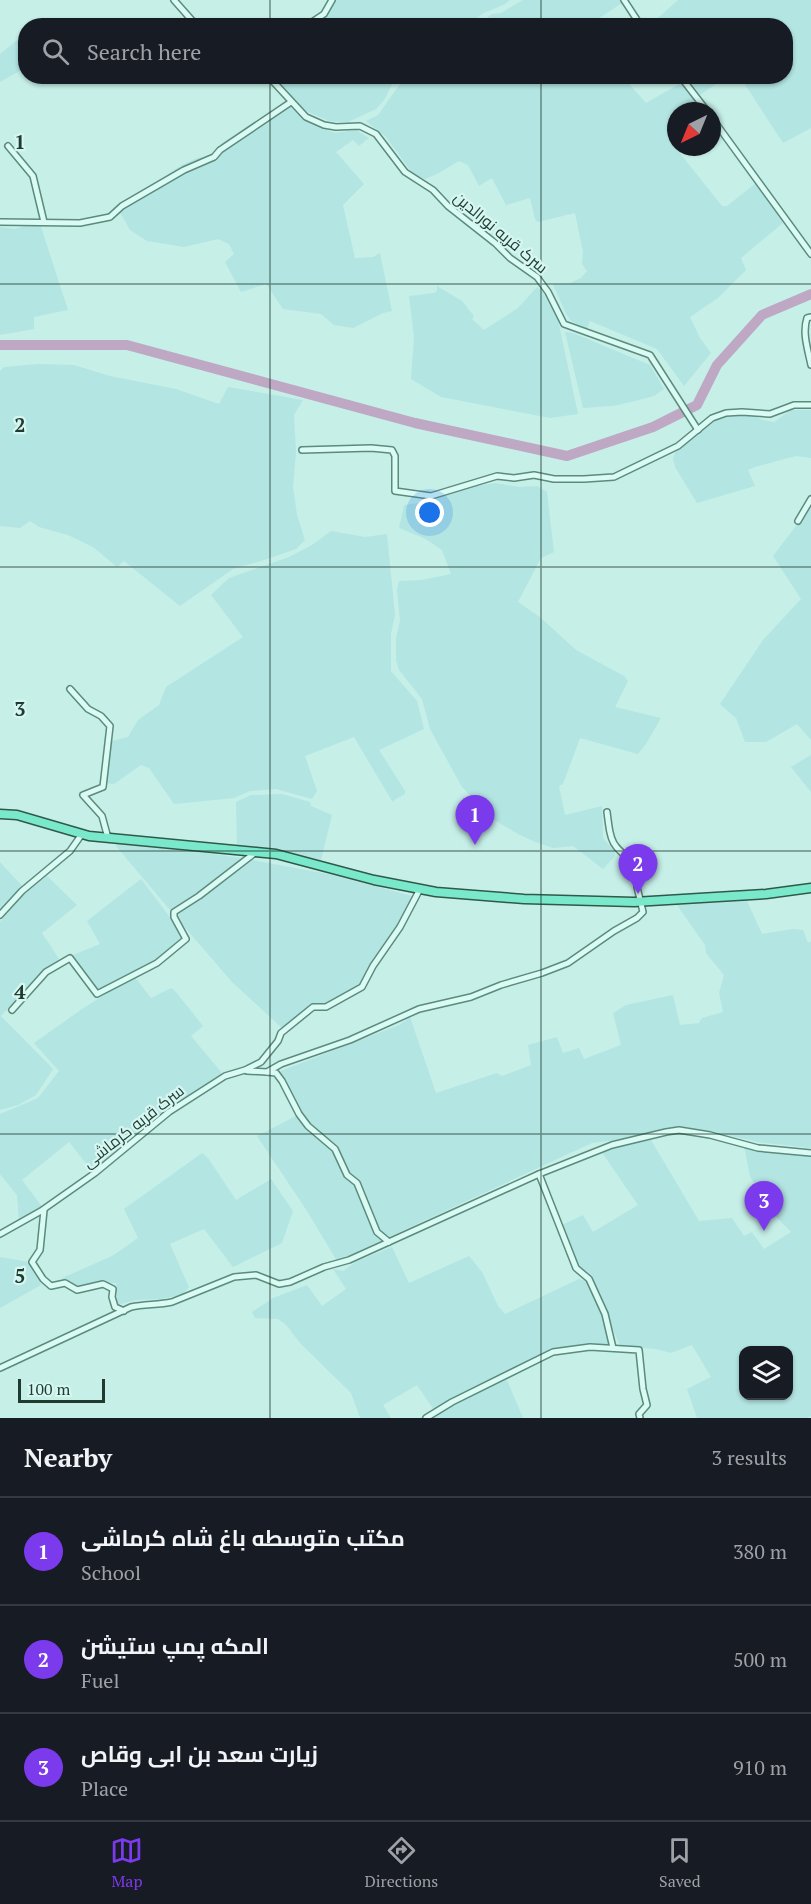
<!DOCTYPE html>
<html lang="en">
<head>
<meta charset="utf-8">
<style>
  body { margin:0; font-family:"PT Serif",Cairo,serif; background:#242831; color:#f1f3f6 }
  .controls { position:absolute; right:18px; bottom:18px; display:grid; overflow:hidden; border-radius:12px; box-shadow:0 2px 4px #0004 }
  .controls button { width:54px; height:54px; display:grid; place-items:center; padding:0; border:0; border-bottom:2px solid #363941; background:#171b24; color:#f1f3f6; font:30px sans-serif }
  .compass { position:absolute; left:667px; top:102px; width:54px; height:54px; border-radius:50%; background:#171b24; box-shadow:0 2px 4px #0004; rotate:223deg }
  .scale { position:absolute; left:18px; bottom:15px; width:87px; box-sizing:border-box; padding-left:6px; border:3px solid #1f3b30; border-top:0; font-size:16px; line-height:21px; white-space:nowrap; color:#1f3b30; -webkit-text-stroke:4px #d6f6f1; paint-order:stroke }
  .you { position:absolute; left:430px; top:513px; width:21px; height:21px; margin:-15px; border:4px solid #fff; border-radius:50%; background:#1a73e8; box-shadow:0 0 0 9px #1a73e833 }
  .badge { display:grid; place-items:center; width:39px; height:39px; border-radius:50%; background:#7c3aed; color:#fff; font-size:20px; font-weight:700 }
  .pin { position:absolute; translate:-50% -50px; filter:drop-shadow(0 2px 3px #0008) }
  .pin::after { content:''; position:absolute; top:32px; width:21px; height:18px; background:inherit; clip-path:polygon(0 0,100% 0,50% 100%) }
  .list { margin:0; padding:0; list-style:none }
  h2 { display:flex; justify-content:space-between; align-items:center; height:78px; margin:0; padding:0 24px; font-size:26px }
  h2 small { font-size:20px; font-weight:400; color:#9ea1a6 }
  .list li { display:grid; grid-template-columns:39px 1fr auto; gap:18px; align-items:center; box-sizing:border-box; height:108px; padding:0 24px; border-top:2px solid #363941 }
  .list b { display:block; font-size:22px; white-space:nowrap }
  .list p { margin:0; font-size:20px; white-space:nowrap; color:#9ea1a6 }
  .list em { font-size:20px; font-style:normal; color:#9ea1a6 }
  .icon { flex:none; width:33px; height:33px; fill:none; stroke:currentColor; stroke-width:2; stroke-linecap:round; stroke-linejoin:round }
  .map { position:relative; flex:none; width:811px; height:1418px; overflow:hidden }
  .search { position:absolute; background:#171b24; box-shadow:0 2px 4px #0004; left:18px; right:18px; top:18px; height:66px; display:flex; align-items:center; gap:15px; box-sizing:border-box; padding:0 21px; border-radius:24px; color:#9ea1a6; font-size:22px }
  .sheet { height:402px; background:#171b24 }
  nav { display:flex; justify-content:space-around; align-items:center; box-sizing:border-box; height:84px; border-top:2px solid #363941; background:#171b24; font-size:16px; color:#9ea1a6 }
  nav a { display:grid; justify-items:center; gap:3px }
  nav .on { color:#7c3aed }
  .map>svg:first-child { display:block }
  .farmland { fill:#b3e5e3; fill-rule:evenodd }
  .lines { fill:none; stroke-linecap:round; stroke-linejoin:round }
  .river { stroke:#bea8c3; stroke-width:10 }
  .minor-casing { stroke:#5b8b7b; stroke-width:8 }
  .trunk-casing { stroke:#2f5948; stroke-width:11 }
  .minor { stroke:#dafaf4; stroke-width:5 }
  .trunk { stroke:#7ae8ca; stroke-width:8 }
  .grid { fill:none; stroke:#1f3b30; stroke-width:1.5; stroke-opacity:0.55 }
  .labels { text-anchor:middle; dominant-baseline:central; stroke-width:4.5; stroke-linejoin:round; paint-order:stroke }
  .street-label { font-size:16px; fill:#1f3b30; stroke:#d6f6f1 }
  .grid-label { font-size:20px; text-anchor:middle; font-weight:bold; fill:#1f3b30; stroke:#d6f6f1; stroke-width:4.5; stroke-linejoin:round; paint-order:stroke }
</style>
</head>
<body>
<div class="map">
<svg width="811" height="1418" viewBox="0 0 811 1418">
  <rect width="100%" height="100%" fill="#c6efe8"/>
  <g class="farmland">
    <path d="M331 0H510L505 4 482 14 469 25 303 26 320 15Z"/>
    <path d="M523 0H619L622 3 589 25H478L492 14 501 13Z"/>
    <path d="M678 0H811V128L783 143 740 77 786 76V26L650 25Z"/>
    <path d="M25 34V68L0 82V54Z"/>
    <path d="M273 77H396L384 100 376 109 348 122 329 121 306 111Z"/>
    <path d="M405 77H623L646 103 681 83 702 111H676V134L670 138 675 147 722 206H727L756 183 783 223 741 258 746 270 718 298 690 317 700 338 711 353 684 386 657 349 590 321 587 329 571 321 566 314 553 284 570 283 581 278 587 271 582 264 583 252 575 213 538 222 535 219 530 198 506 205 492 178 479 186 468 165 459 161 437 174 425 179 413 174 386 137 366 121 378 115Z"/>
    <path d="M685 77H726L700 95Z"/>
    <path d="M286 102 303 120 310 123 335 133 356 130 369 138 359 146 353 140 336 152 364 184 343 205 355 258 373 257 380 253 392 311 383 313 353 328 334 325 321 314 283 309 266 284 241 292 225 262 234 254 229 244 218 239 184 247 147 241 130 230 117 207 182 165 197 158 214 155 222 143Z"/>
    <path d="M30 224 41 227 68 310 34 317V329L0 335V227L15 229Z"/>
    <path d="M437 286 462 301 474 316 472 319 474 321 484 330 518 308 537 287 542 291 558 320 578 414 550 418 441 397 411 379 414 337 409 296 434 293 437 291Z"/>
    <path d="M565 332 573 333 650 365 664 389 654 396 635 401 613 406 583 408Z"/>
    <path d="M38 364 74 365 110 376 176 389 219 404 228 387 303 400 294 415 296 452 293 487 297 515 305 540 296 549 264 560 233 569 180 606 124 561 117 567 93 547 68 535 39 527 30 521 20 528 0 526V371L4 367Z"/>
    <path d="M791 410H811V458L796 456 755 467 748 470 755 486 697 503 675 467 673 458 676 450 708 421 725 414H747L763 420 774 422Z"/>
    <path d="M495 483 519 487 537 486 547 492 554 552 541 558 518 602 541 618 576 650 624 676 628 681 615 707 661 718 646 744 638 754 580 738 563 784 559 786 565 815 602 806 603 838 615 852V856L603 869 573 846 553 848 538 843 520 835 491 818 462 787 430 729 422 699 399 670 396 660V638L400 621 397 590 399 581 422 580 451 574 442 550 424 538 399 528 404 505 426 502 455 490Z"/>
    <path d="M811 502V740L797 724 766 742H745L736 718 720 704 763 640 801 599 773 556 802 518Z"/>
    <path d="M331 531 365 537 387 534 395 615 391 634V671L417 701 424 729 379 750 405 791V794L394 800V802L392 801 354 737 305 756 317 791 312 799 276 789 250 791 234 798 174 804 149 768 141 765 114 784 104 783 108 742 128 737 138 720 159 705 166 687 243 637 211 595 229 578 289 557 312 545Z"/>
    <path d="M811 755V792L791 767Z"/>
    <path d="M282 794 310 802 311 806 332 815 321 860 274 849 237 845 236 802 251 795Z"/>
    <path d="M117 844 191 851 242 858 198 893 170 910 116 846Z"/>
    <path d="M248 859 333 875 412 896 398 924 372 961 361 984 338 997 332 1003 327 1005 317 1003 311 1004 282 1028 232 982 175 916Z"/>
    <path d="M0 862 22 886 0 908Z"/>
    <path d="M47 876 77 905 42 933 59 959 28 986 1 1016 53 1069 36 1095 18 1105 0 1110V922L20 898Z"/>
    <path d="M141 879 184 936 152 963 98 993 73 955 100 944 87 921Z"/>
    <path d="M747 901 762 934 793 929 803 930 808 943 811 941V1148L758 1142 711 1131 688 1129H666L648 1136 592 1143 337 1261 307 1211 257 1136 296 1116 297 1111 284 1088 273 1074 399 1025 410 1017 436 1093 497 1073 502 1076 531 1065 528 1045 557 1037 563 1053 579 1048 584 1059 621 1045 613 1013 626 1005 673 995 680 1025 699 1023 702 1018 723 1012 719 993 724 975 706 953 705 945 677 905Z"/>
    <path d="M134 976 151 998 171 988 175 991 203 1026 191 1036 221 1072V1076L165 1111 93 1172 69 1142 22 1180 43 1208 19 1223 17 1195 0 1174V1114L38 1098 59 1071 34 1043 82 1009Z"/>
    <path d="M651 1140 699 1221 732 1218 744 1236 752 1232 764 1249 791 1232 759 1199 760 1195 750 1176 744 1146 811 1153V1416L807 1418H697L687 1389 711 1377 692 1345 671 1353 656 1349 620 1346 592 1279 587 1271 579 1270 560 1226 583 1215 593 1232 638 1205 599 1148ZM744 1350H788V1396H744Z"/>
    <path d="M202 1153 208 1158 236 1200 271 1179 293 1211 282 1243 233 1267 204 1229 170 1244 189 1287 182 1295 160 1299 136 1300 117 1305 116 1283 73 1287 62 1278 112 1256 138 1238 124 1209Z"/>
    <path d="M392 1247 409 1283 469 1256 482 1272 498 1306 505 1314 579 1279 586 1281 604 1316 614 1347 574 1348 528 1361V1365L436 1413 417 1385 383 1405 391 1418H360L351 1393 301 1344 286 1325 278 1319 255 1318 252 1312 273 1298 307 1285 322 1306 346 1289 333 1269 343 1271 357 1261Z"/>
    <path d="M0 1257 29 1262 41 1285 0 1308Z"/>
    <path d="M507 1380 523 1418H434L454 1403Z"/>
  </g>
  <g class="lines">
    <path class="river" d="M0 345H127L415 423 567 456 653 427 697 405 717 365 762 315 811 294"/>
    <g class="minor-casing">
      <g id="minor">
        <path d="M174 0 197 26"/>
        <path d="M624 0 641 26"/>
        <path d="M306 26 324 14 332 0"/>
        <path d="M268 76 306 117 324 125 336 127 360 126 376 134 405 172 433 190 448 206 495 243 510 258 537 277 548 292 564 324 650 355 698 430"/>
        <path d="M680 76 707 111"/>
        <path d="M712 118 811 254"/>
        <path d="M8 146 33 176 44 222"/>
        <path d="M0 222 80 223 110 217 122 206 184 170 214 157 220 150 291 102"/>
        <path d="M811 317 807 318C802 333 808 350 811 365"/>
        <path d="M302 450 371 448 392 450 395 456V491L431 496 497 476 514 478 534 475 554 479H584L614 477 678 446 712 418 726 413 742 412 770 414 794 405H811"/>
        <path d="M798 521 811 499"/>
        <path d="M70 689 88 709 101 716 110 726 103 787 83 795 102 816 108 838"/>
        <path d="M0 915 22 891 70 851 82 834"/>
        <path d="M12 1010 46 972 70 958 97 994 157 963 186 939 174 917V912L199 896 256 852"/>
        <path d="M247 1071 267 1072 281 1064 350 1040 419 1009 471 997 501 985 542 973 568 963 614 931 637 918 643 912 637 887 636 864C611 845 611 844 607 812"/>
        <path d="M267 1072 276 1073 282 1081 299 1114 308 1126 335 1149 347 1175 357 1183 377 1232 389 1242"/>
        <path d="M539 1174 576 1268 589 1279 605 1314 613 1348"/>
        <path d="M44 1210 40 1250 32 1262 43 1279 51 1286 65 1283 77 1290 103 1284 113 1289 112 1297 115 1307 124 1311"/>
        <path d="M0 1234 41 1211 95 1173 169 1112 225 1076 245 1070 261 1062 278 1041 281 1033 313 1007H326L362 987 373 966 400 927 420 889"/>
        <path d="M0 1368 131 1307C145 1304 158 1305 172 1302L234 1277 256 1275 279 1284 290 1282 324 1267 349 1260 539 1174 612 1145 666 1132 679 1130 710 1135 758 1148 811 1153"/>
        <path d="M426 1418 452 1402 553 1352 590 1347 639 1350 643 1389 647 1405 639 1414 640 1418"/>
      </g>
    </g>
    <g class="trunk-casing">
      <path id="trunk" d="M0 814 17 815 89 836 276 854 374 880 436 892 524 899 634 902 766 894 811 888"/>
    </g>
    <use href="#minor" class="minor"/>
    <use href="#trunk" class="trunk"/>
  </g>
  <path class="grid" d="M270 0V26M541 0V26M270 76V1418M541 76V1418M0 284H811M0 567H811M0 851H811M0 1134H811"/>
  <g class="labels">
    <g class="street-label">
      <text transform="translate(501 232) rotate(40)">سرک قریه نورالدین</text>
      <text transform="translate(133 1126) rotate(-38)">سرک قریه کرماشی</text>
    </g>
  </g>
  <g class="grid-label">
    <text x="20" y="149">1</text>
    <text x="20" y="432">2</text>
    <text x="20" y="716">3</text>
    <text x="20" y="999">4</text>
    <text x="20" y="1283">5</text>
  </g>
</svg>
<div class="controls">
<button><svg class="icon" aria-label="layers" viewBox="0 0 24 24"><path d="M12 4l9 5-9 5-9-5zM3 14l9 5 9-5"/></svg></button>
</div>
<svg class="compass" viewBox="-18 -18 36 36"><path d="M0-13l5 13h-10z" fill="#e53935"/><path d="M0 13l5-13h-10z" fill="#9ea1a6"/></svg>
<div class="scale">100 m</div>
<div class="you"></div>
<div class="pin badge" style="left:475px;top:845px">1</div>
<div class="pin badge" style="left:638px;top:894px">2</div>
<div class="pin badge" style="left:764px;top:1231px">3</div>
<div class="search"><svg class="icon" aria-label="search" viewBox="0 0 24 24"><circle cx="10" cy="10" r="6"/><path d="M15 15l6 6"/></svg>Search here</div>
</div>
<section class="sheet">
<h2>Nearby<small>3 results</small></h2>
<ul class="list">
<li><span class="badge">1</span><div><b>مکتب متوسطه باغ شاه کرماشی</b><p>School</p></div><em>380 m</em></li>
<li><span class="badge">2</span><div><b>المکه پمپ ستیشن</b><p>Fuel</p></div><em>500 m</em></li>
<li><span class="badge">3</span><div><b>زیارت سعد بن ابی وقاص</b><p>Place</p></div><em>910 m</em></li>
</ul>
</section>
<nav>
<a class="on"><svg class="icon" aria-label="map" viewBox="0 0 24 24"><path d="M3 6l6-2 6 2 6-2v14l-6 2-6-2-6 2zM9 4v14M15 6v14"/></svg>Map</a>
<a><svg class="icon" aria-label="directions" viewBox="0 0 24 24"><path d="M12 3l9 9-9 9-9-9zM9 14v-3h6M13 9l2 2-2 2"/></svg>Directions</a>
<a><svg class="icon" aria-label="saved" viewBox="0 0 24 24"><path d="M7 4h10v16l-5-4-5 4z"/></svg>Saved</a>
</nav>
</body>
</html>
